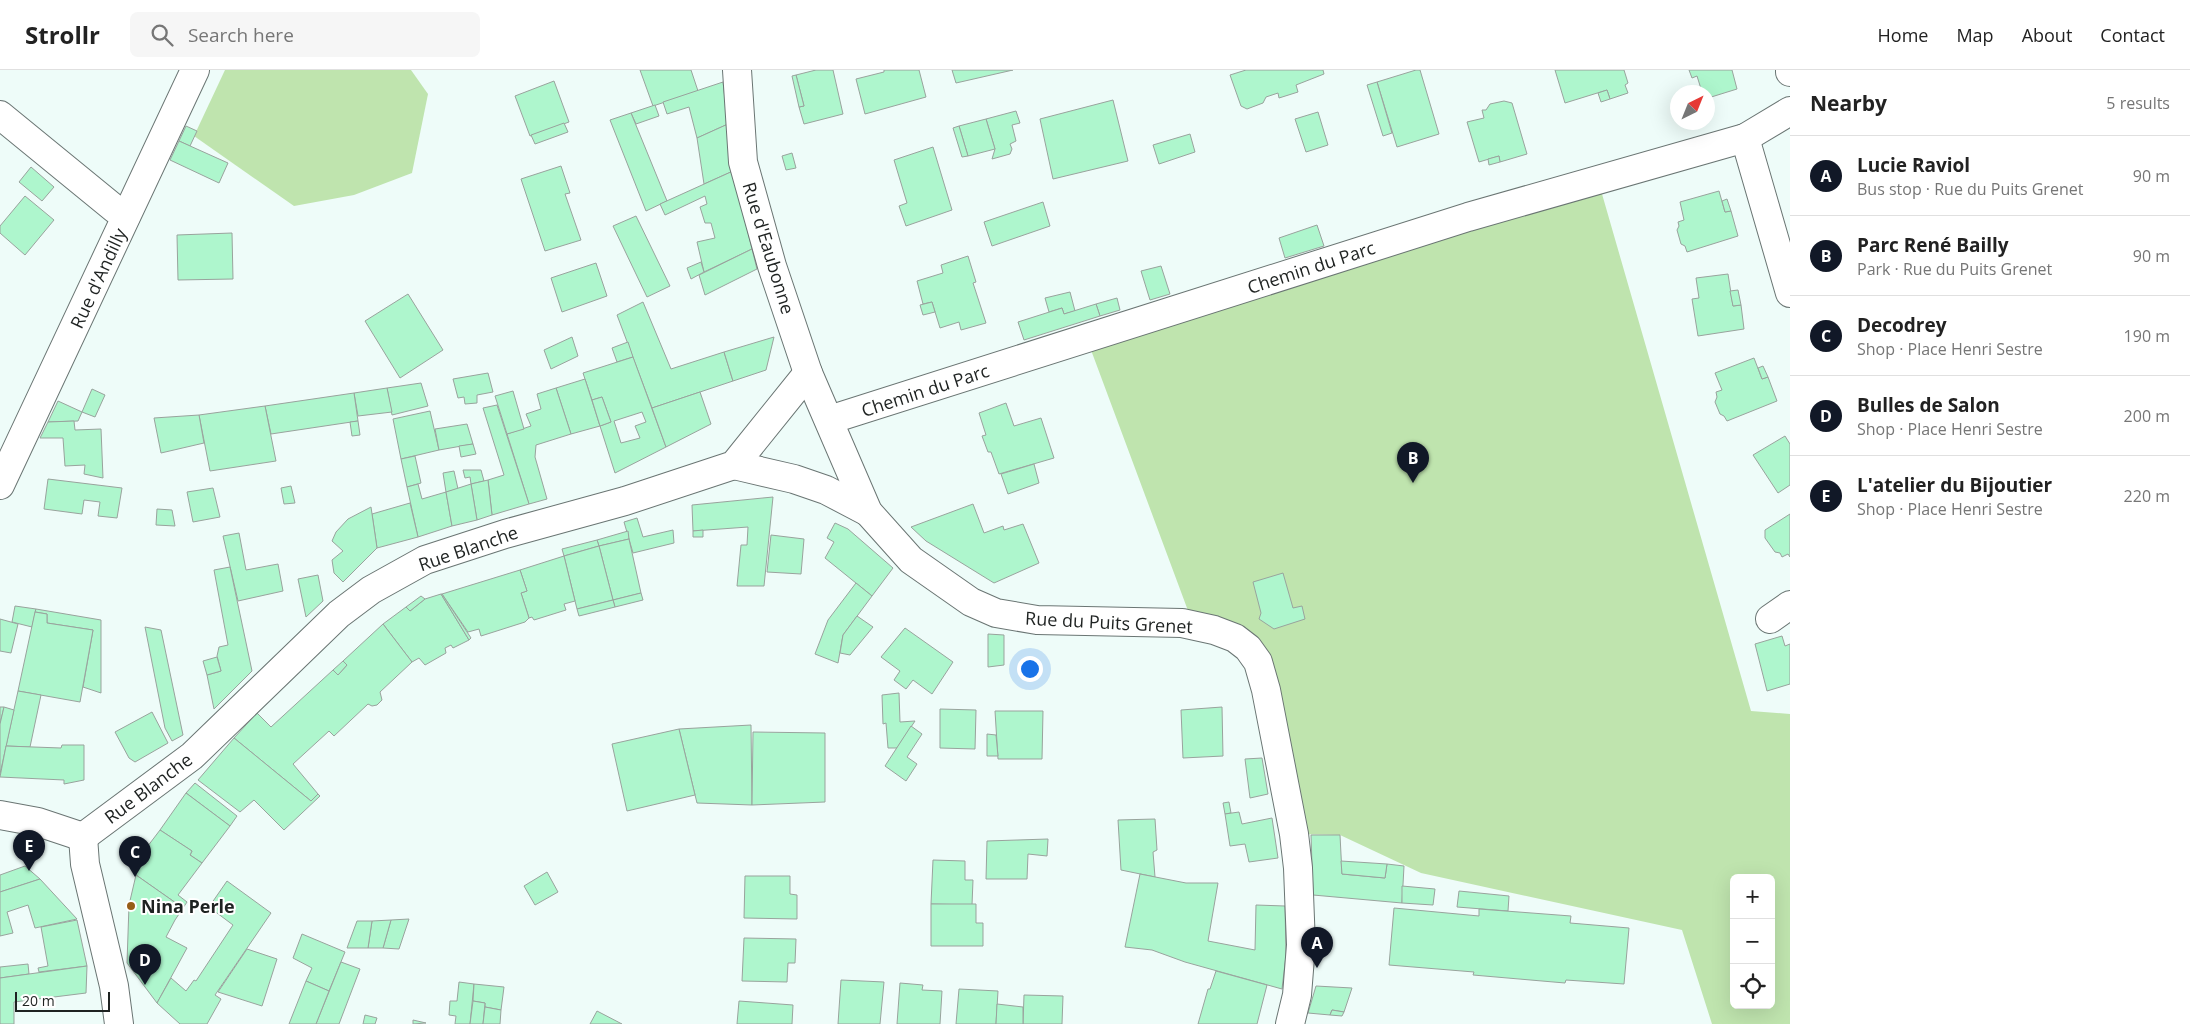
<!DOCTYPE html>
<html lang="en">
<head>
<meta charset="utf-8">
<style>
  body { margin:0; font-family:"Open Sans",sans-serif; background:#f6f6f6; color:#222 }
  .controls { position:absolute; right:15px; bottom:15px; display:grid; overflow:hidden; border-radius:8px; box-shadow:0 5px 20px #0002 }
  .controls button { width:45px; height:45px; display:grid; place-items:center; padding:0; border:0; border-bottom:1px solid #e0e0e0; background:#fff; color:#222; font:25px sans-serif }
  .compass { position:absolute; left:1670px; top:15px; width:45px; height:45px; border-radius:50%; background:#fff; box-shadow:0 5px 20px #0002; rotate:43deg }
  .scale { position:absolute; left:15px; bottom:12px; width:95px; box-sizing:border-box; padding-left:5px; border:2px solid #1e2221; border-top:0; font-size:14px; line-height:18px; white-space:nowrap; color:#1e2221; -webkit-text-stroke:4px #fff; paint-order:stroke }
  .you { position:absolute; left:1029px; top:598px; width:18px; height:18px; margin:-12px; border:4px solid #fff; border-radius:50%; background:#1a73e8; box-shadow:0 0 0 8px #1a73e833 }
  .badge { display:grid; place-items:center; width:32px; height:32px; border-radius:50%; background:#111827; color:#fff; font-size:16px; font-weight:700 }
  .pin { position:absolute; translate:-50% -41px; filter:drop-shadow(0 1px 2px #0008) }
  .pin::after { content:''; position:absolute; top:26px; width:18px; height:15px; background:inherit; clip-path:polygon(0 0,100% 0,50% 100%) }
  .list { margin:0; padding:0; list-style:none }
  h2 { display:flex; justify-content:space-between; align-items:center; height:65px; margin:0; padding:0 20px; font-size:21px }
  h2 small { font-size:16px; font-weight:400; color:#767676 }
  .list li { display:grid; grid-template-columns:32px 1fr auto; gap:15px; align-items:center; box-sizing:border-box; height:80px; padding:0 20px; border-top:1px solid #e0e0e0 }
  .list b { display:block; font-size:19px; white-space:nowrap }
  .list p { margin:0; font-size:16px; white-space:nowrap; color:#767676 }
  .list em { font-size:16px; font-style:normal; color:#767676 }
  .icon { flex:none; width:28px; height:28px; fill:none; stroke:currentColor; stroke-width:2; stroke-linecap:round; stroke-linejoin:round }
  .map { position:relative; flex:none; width:1790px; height:954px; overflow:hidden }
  header { display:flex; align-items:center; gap:30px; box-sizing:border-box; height:70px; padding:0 25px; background:#fff; border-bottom:1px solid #e0e0e0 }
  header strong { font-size:24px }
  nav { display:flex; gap:28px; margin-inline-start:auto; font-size:18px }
  .search { width:350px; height:45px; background:#f6f6f6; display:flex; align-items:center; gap:12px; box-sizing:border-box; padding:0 18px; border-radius:8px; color:#767676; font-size:19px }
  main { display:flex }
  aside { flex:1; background:#fff }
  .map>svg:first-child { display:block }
  .green { fill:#bfe4ae; fill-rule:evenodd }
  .building { fill:#aef6cd; stroke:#99a39d; fill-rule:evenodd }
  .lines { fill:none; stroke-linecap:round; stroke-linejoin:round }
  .minor-casing { stroke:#6a7573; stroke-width:30 }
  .minor { stroke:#fff; stroke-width:28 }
  .poi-dot { fill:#965e18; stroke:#fff; stroke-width:2 }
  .labels { text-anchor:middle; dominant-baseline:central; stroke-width:4; stroke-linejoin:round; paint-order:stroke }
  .street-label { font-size:18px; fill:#1e2221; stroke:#fff }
  .poi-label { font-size:18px; font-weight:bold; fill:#1e2221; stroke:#fff; text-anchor:start }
</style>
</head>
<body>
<header>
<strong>Strollr</strong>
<div class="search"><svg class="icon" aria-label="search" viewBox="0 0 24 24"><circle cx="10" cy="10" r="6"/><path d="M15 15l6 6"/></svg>Search here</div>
<nav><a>Home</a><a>Map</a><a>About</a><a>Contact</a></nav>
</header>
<main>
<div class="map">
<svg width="1790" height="954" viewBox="0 0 1790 954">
  <rect width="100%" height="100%" fill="#eefcf9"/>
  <g class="green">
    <path d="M225 0H411L428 24 412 103 354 125 294 136 194 66Z"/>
    <path d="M1600 117 1751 641 1790 644V954H1712L1682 860 1421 803 1340 765 1294 764 1267 613 1190 546 1091 280ZM1734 808H1771V935H1734Z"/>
  </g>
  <g class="building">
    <path d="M640 0H691L698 21 653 36Z"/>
    <path d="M816 0H833L843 44 804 54 799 37 804 36 796 5Z"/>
    <path d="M884 0H919L926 27 865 44 856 9 884 2Z"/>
    <path d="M952 0H1013L956 13Z"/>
    <path d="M1246 0H1323L1324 4 1296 15 1298 22 1279 28 1278 23 1266 27 1263 33 1247 39 1241 36 1230 5Z"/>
    <path d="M1416 0H1420L1439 64 1397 77 1377 12Z"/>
    <path d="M1555 0H1624L1628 13 1625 15 1628 23 1610 29 1607 20 1565 33Z"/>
    <path d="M1689 0H1732L1737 19 1708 28V22H1702L1697 6 1692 8Z"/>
    <path d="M796 5 804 36 799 37 792 6Z"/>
    <path d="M554 11 569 52 530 66 515 26Z"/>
    <path d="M723 12 728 54 697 68 689 37 667 44 663 32Z"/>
    <path d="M1377 12 1392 63 1383 66 1367 15Z"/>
    <path d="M1607 20 1610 29 1601 32 1598 23Z"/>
    <path d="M1113 30 1128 91 1053 109 1040 49Z"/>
    <path d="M1504 31 1512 33 1527 84 1500 92 1499 86 1479 92 1467 52 1484 48 1482 40H1486L1490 34Z"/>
    <path d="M655 35 659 46 636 54 631 43Z"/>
    <path d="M1016 41 1020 53 1012 55 1016 71 1010 74 1012 79 1010 84 992 89 995 79 986 49Z"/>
    <path d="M1318 42 1328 75 1306 82 1295 49Z"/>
    <path d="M631 43 667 131 646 141 610 50Z"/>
    <path d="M986 49 995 79 968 86 959 56Z"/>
    <path d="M564 53 568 62 535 74 531 65Z"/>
    <path d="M728 54 733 101 704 114 697 68Z"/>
    <path d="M186 56 197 61 190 76 179 71Z"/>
    <path d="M959 56 968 86 962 87 953 58Z"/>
    <path d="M1190 64 1195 82 1159 94 1153 75Z"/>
    <path d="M179 71 228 93 219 113 170 90Z"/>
    <path d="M933 77 952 140 906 156 899 136 907 133 894 90Z"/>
    <path d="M792 83 796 98 786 100 782 86Z"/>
    <path d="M1499 86 1500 92 1489 95 1488 89Z"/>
    <path d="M561 96 570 123 565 124 581 170 545 181 521 109Z"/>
    <path d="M31 97 54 117 42 131 19 112Z"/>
    <path d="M733 101 752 179 704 202 697 172 715 168 711 153H705L700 137 707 134 705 126 665 145 660 134Z"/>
    <path d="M1719 121 1725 142 1731 141 1738 166 1687 182 1685 176 1681 174 1677 160 1679 156 1678 152 1684 150 1680 132Z"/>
    <path d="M25 126 54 150 25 185 0 163V156Z"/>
    <path d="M1727 129 1731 141 1725 142 1722 131Z"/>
    <path d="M1043 132 1050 156 992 176 984 152Z"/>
    <path d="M636 146 670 216 647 227 613 156Z"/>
    <path d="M1317 155 1324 176 1285 188 1279 168Z"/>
    <path d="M232 163 233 209 178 210 177 165Z"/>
    <path d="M752 179 757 199 705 225 699 205Z"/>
    <path d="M968 186 976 212 973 213 986 253 961 260 959 252 940 258 932 232 923 234 917 211 943 203 941 195Z"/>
    <path d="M701 192 704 202 691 209 687 198Z"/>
    <path d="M596 193 607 226 562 242 551 208Z"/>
    <path d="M1161 196 1170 224 1150 230 1141 201Z"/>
    <path d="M1728 204 1733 236 1741 235 1744 259 1698 266 1692 229 1699 228 1696 208Z"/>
    <path d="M1738 220 1741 235 1733 236 1730 221Z"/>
    <path d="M1070 222 1075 241 1064 244 1062 238 1049 242 1045 228Z"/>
    <path d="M408 224 443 280 400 308 365 251Z"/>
    <path d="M1117 228 1120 240 1100 246 1096 234Z"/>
    <path d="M643 232 671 299 724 282 733 311 652 338 617 245Z"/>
    <path d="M932 232 935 242 923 245 920 235Z"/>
    <path d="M1096 234 1100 246 1024 270 1018 252 1062 238 1064 244Z"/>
    <path d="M572 267 578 286 551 299 544 280Z"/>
    <path d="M774 267 766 300 733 311 724 282Z"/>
    <path d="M628 272 633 287 617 292 612 278Z"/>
    <path d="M633 287 666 377 615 403 600 356 611 352 602 327 592 330 583 303ZM642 342 646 352 635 356 640 368 621 373 614 351Z"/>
    <path d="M1754 288 1762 309 1768 307 1777 331 1727 351 1724 346 1720 344 1715 332 1717 327 1716 322 1722 320 1715 303Z"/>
    <path d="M1763 296 1768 307 1762 309 1758 298Z"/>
    <path d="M488 303 493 322 477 325V333L465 334 464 327 458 328 453 309Z"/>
    <path d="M585 309 600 356 571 364 556 318Z"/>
    <path d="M421 313 428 336 392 345 387 318Z"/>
    <path d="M387 318 392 342 358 346 354 323Z"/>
    <path d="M556 318 571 364 536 375 535 387 547 429 529 434 507 364 531 356 526 344 541 339 537 324Z"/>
    <path d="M92 319 105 325 95 347 82 342Z"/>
    <path d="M513 321 524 359 507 364 495 326Z"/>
    <path d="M700 322 711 354 666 377 652 338Z"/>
    <path d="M354 323 358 351 271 364 265 336Z"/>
    <path d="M602 327 611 352 600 356 592 330Z"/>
    <path d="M58 331 82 342 78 351 48 352Z"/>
    <path d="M1006 333 1014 356 1041 348 1054 388 999 404 991 382H988L982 366 986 365 979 343Z"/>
    <path d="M497 335 529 434 492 445 488 410 504 405 483 338Z"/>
    <path d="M265 336 276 391 210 401 199 345Z"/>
    <path d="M430 341 439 380 401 389 393 349Z"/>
    <path d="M199 345 204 373 161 383 154 348Z"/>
    <path d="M74 351 75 360 101 359 103 408 84 404 85 395 65 396 63 368H40L48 352Z"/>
    <path d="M358 351 360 365 352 366 350 352Z"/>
    <path d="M467 354 473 374 439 380 435 359Z"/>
    <path d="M1785 366 1790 374V415L1778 423 1753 385Z"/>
    <path d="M473 374 476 384 461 387 459 376Z"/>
    <path d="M415 386 421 413 407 417 401 389Z"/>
    <path d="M1034 394 1039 413 1008 424 1001 404Z"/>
    <path d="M463 400H481L484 411 471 414 470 407 465 408Z"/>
    <path d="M454 401 458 419 446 422 443 403Z"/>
    <path d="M48 409 122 418 117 448 98 446 100 432 84 430 82 444 44 439Z"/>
    <path d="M488 410 492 445 477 450 471 414Z"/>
    <path d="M418 414 422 429 446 422 452 456 418 467 407 417Z"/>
    <path d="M471 414 477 450 452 456 446 422Z"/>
    <path d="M291 416 295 433 284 434 281 418Z"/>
    <path d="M213 418 220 447 193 452 187 422Z"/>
    <path d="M773 427 764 516H737L741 475H747L748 457 693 461 692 435Z"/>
    <path d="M410 433 418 467 377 478 372 444Z"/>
    <path d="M973 434 984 463 1003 456 1004 460 1023 454 1039 493 994 513 926 471 911 457Z"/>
    <path d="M371 437 377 478 343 512 334 503 332 490 343 481 332 471 336 462 348 449Z"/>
    <path d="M157 439 172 440 175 456 156 455Z"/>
    <path d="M1790 444V487L1788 484 1782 487 1780 483 1775 482 1765 468V460Z"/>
    <path d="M637 448 643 467 673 460 674 473 633 483 624 452Z"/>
    <path d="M835 453 848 459 893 498 872 526 825 488 834 472 827 468Z"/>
    <path d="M703 460V467H693V461Z"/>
    <path d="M628 461 629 469 599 476 597 470Z"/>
    <path d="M239 463 246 500 278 494 283 521 238 531 223 466Z"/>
    <path d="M771 465 804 469 801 504 767 502Z"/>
    <path d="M629 469 641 523 613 530 599 476Z"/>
    <path d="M597 470 599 476 564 486 562 479Z"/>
    <path d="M599 476 613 530 577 539 564 486Z"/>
    <path d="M564 486 575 531 564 534 566 540 534 550 532 547 529 548 521 523 527 521 520 500Z"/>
    <path d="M230 497 252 601 214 639 207 605 221 601 217 586 219 577 228 575 214 500Z"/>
    <path d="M520 500 527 521 521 523 529 548 525 552 481 566 479 559 468 562 442 524Z"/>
    <path d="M1283 503 1293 538 1302 536 1305 549 1274 559 1259 549 1261 543 1253 512Z"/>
    <path d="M318 505 323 531 306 547 298 509Z"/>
    <path d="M856 513 872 526 843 565 838 593 815 584 828 550Z"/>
    <path d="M641 523 643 530 615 537 613 530Z"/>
    <path d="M441 524 469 570 453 578 451 575 445 578 446 583 425 595 419 588 412 592 383 554 406 537 410 541 425 529Z"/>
    <path d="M441 524H442L471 568 469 570Z"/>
    <path d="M421 526 425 529 410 541 406 537Z"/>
    <path d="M613 530 615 537 579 546 577 539Z"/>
    <path d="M15 536 36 539 32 557 12 552Z"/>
    <path d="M36 539 101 550V623L83 617 93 560 47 553V544L35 542Z"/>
    <path d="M35 542 47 544V553L93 560 80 632 18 621Z"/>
    <path d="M857 546 873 557 850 585 840 583 843 565Z"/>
    <path d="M0 549 18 554 11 583 0 581Z"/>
    <path d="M383 554 412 592 380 622 382 630 377 635 372 636 368 634 334 666 329 661 293 694 318 724 311 731 234 668 257 643 271 657 333 600 338 605 347 595 343 591Z"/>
    <path d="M145 557 161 560 183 665 172 671 165 658Z"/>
    <path d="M905 558 953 592 932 624 913 610 906 619 894 610 900 601 881 587Z"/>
    <path d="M988 564 1004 565V595L988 597Z"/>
    <path d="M1782 566 1785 576 1790 574V614L1767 621 1755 574Z"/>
    <path d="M217 587 221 601 207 605 203 591Z"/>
    <path d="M343 591 347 595 338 605 333 600Z"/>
    <path d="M18 621 41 625 30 677 6 676Z"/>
    <path d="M899 623 900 652 915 651 897 678H888L886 653 883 654 882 625Z"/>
    <path d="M0 637H4L0 654Z"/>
    <path d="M4 637 14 640 0 704V654Z"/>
    <path d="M1222 637 1223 686 1183 688 1181 640Z"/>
    <path d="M940 639 976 640 975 679 940 678Z"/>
    <path d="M995 641H1043L1042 689H998Z"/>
    <path d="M152 642 168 673 135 692 129 688 115 662Z"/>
    <path d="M751 655 752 735 697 733 679 659Z"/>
    <path d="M911 656 922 664 907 687 917 694 906 711 885 696Z"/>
    <path d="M679 659 695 725 627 741 612 674Z"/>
    <path d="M753 662 825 663V732L752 735Z"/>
    <path d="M987 664 996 665 998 686H987Z"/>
    <path d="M234 668 311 731 318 724 320 726 284 760 254 730 240 742 198 710Z"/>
    <path d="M62 675H84V710L64 714V710L0 707 6 676 61 678Z"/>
    <path d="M1262 688 1268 724 1250 728 1245 689Z"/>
    <path d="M195 713 237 746 230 756 186 723Z"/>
    <path d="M186 723 230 756 202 793 190 785 192 781 160 760Z"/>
    <path d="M1229 732 1231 743 1225 744 1223 733Z"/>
    <path d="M1239 742 1242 754 1272 748 1278 788 1249 792 1245 774 1230 776 1225 744Z"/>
    <path d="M1155 749 1157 780 1153 782 1155 807 1121 800 1118 750Z"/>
    <path d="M160 760 192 781 190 785 202 793 178 825 187 832 183 838 136 805 141 785Z"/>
    <path d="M1311 765H1340L1342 804 1385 808 1387 794 1404 796 1402 833 1313 825Z"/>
    <path d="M1048 769 1047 786 1028 784 1027 809H986L987 771Z"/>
    <path d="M933 790 965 791V810H973L972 835 931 834Z"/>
    <path d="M1341 791 1387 794 1385 808 1342 804Z"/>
    <path d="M25 796 40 809 0 822V805Z"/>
    <path d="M547 802 558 822 535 835 524 816Z"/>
    <path d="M1140 804 1186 813H1218L1208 871 1255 880 1256 835 1285 836 1286 885 1282 919 1185 892 1152 880 1125 877Z"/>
    <path d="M136 805 183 838 175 850 166 867 187 878 157 933 127 893 129 835Z"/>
    <path d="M745 806H790V824L797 825V849L744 848Z"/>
    <path d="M40 809 77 849 35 858 28 835 7 842 13 863 0 866V822Z"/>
    <path d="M227 811 271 843 215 925 221 929 207 954H180L157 933 171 908 186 921 194 910 196 911 233 855 209 837Z"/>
    <path d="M1402 816 1435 819 1433 835 1402 833Z"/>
    <path d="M1459 821 1509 826 1508 841 1457 837Z"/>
    <path d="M931 834H976V853H983V876H931Z"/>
    <path d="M1394 838 1479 846V839L1571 846 1570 853 1629 858 1624 914 1566 910 1565 913 1473 905 1474 902 1389 895Z"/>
    <path d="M409 849 399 879 383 878 391 850Z"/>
    <path d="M77 850 87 896 39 902 38 898 48 896 41 857Z"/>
    <path d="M391 850 383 878H368L372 851Z"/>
    <path d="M357 851H372L368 878H347Z"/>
    <path d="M302 864 345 882 329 921 306 911 312 898 293 888Z"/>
    <path d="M744 868 796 869 795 893H788L787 912 742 911Z"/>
    <path d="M247 879 277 889 262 936 218 922Z"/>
    <path d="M341 892 360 899 339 954H316Z"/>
    <path d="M28 894 29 904 0 908V897Z"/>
    <path d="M87 896 86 923 14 932V954H0V908Z"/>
    <path d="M1216 901 1267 915 1257 954H1198L1208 919H1210Z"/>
    <path d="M841 910 884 912 880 954H838Z"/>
    <path d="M306 911 329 921 316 954H289Z"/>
    <path d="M459 912 474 914 470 954H455L456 946 449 945 450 931H457Z"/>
    <path d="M900 913 923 915 922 920 942 921 940 954H897Z"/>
    <path d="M474 914 504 917 501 940 485 937V933L473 931Z"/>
    <path d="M1316 916 1352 918 1344 942 1332 940 1330 945 1308 943Z"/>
    <path d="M959 919 998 921 996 954H956Z"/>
    <path d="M1024 925 1063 926 1062 954H1023Z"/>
    <path d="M473 931 485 933 483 954H470Z"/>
    <path d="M739 931 793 935 792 954H737Z"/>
    <path d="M997 934 1023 937V954H996Z"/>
    <path d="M485 937 501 940 500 954H483Z"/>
    <path d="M1332 940 1344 942 1342 946 1330 945Z"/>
    <path d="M597 941 622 954H590Z"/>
    <path d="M365 945 377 948 375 954H363Z"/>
    <path d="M413 950 426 953 413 954Z"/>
  </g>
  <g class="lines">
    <g class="minor-casing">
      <g id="minor">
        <path d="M737 0 743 92 772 196 808 303 868 442 911 490 971 532 996 543 1037 550 1182 553 1214 560 1235 568 1248 578 1258 592 1266 620 1294 764 1298 798 1301 875 1297 925 1290 954"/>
        <path d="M1790 0V2"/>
        <path d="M0 45 115 139 126 146"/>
        <path d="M1745 68 1790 223"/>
        <path d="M829 350 1468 147 1745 68 1790 41"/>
        <path d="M734 395 794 409 826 420 868 442"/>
        <path d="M0 415 195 0"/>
        <path d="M1770 549 1790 535"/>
        <path d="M0 745 38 752 83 767"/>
        <path d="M83 767 192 686 339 544 371 520 425 490 505 464 625 431 734 395 808 303"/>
        <path d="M83 767 85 794 114 916 119 954"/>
      </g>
    </g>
    <use href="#minor" class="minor"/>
  </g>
  <circle class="poi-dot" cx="131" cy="836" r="5"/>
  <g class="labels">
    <g class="street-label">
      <text transform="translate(769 178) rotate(73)">Rue d'Eaubonne</text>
      <text transform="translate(1311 197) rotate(-18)">Chemin du Parc</text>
      <text transform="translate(98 208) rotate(-65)">Rue d'Andilly</text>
      <text transform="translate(925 320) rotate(-18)">Chemin du Parc</text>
      <text transform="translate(468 478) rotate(-19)">Rue Blanche</text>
      <text transform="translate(1109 552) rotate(3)">Rue du Puits Grenet</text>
      <text transform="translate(148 718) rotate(-37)">Rue Blanche</text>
    </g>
    <g class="poi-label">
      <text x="141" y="836">Nina Perle</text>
    </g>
  </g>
</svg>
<div class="controls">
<button>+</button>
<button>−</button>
<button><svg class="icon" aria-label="locate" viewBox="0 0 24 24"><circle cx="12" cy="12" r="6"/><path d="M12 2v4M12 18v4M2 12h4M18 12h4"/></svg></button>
</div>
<svg class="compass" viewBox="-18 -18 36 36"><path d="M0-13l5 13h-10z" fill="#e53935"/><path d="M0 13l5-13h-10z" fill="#767676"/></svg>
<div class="scale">20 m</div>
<div class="you"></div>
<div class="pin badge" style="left:1317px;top:898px">A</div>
<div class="pin badge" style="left:1413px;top:413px">B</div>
<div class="pin badge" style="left:135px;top:807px">C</div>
<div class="pin badge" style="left:145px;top:915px">D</div>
<div class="pin badge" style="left:29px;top:801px">E</div>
</div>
<aside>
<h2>Nearby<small>5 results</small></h2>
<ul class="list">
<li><span class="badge">A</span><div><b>Lucie Raviol</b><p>Bus stop · Rue du Puits Grenet</p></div><em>90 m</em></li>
<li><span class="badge">B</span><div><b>Parc René Bailly</b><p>Park · Rue du Puits Grenet</p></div><em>90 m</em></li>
<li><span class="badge">C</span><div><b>Decodrey</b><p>Shop · Place Henri Sestre</p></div><em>190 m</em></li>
<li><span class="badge">D</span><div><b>Bulles de Salon</b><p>Shop · Place Henri Sestre</p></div><em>200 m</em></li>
<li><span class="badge">E</span><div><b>L'atelier du Bijoutier</b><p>Shop · Place Henri Sestre</p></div><em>220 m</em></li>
</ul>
</aside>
</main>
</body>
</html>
